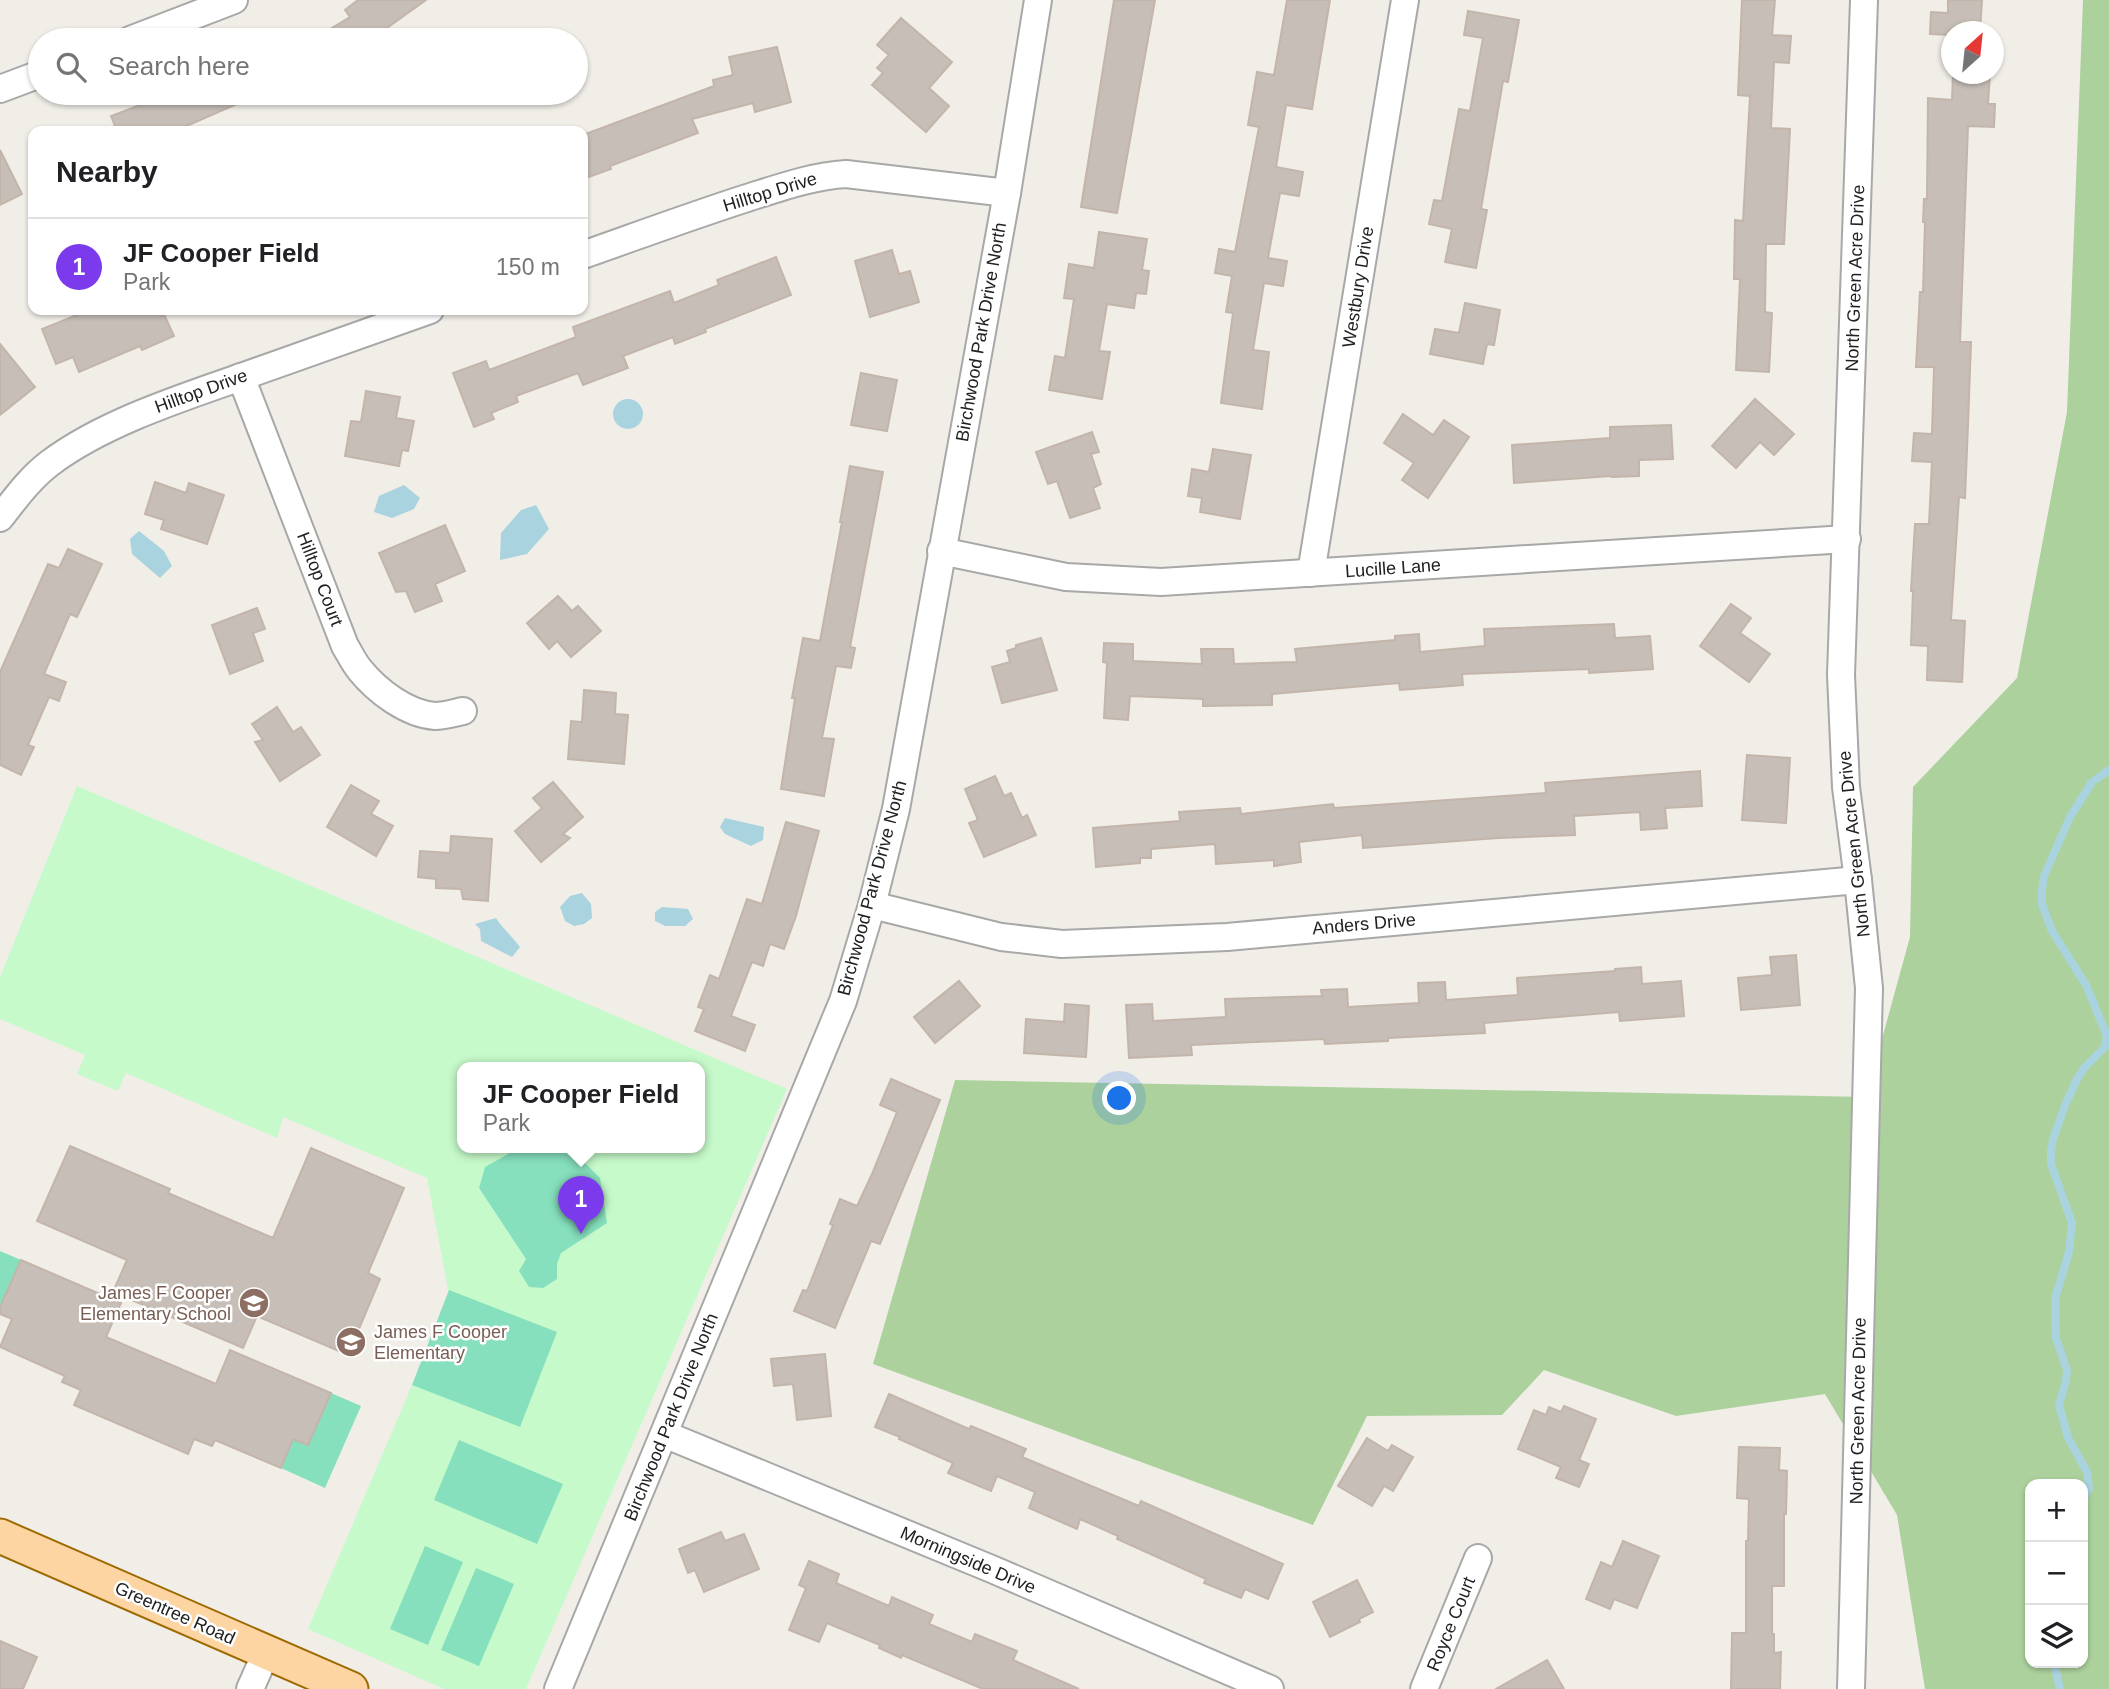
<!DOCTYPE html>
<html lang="en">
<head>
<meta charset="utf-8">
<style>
  body { margin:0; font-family:Helvetica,sans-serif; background:#f6f6f6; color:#202124 }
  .controls { position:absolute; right:21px; bottom:21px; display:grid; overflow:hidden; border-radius:14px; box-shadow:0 2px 5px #0004 }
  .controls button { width:63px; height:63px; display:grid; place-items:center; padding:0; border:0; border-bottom:2px solid #e0e0e0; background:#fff; color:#202124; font:35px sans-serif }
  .compass { position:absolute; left:1941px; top:21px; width:63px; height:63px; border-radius:50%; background:#fff; box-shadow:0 2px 5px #0004; rotate:27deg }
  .you { position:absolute; left:1120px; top:1099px; width:24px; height:24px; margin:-18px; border:5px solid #fff; border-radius:50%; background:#1a73e8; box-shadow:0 0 0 10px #1a73e833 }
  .badge { display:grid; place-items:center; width:46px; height:46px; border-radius:50%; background:#7c3aed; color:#fff; font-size:23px; font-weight:700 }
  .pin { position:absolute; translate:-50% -58px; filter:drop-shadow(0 2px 4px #0008) }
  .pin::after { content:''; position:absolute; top:37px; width:24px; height:21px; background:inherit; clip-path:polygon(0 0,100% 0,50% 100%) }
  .popup { position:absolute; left:457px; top:1062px; width:248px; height:91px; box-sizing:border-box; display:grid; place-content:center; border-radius:14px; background:#fff; filter:drop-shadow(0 2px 5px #0005); font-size:23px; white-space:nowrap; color:#757577 }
  .popup b { font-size:26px; color:#202124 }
  .popup::after { content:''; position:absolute; left:50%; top:100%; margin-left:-14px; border:14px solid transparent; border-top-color:#fff }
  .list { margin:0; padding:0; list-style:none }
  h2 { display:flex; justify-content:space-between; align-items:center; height:91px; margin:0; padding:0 28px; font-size:30px }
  h2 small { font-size:23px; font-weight:400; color:#757577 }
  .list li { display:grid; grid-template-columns:46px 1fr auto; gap:21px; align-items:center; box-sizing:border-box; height:98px; padding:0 28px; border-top:2px solid #e0e0e0 }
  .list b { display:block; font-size:26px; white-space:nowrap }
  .list p { margin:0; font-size:23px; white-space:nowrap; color:#757577 }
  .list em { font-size:23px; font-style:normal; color:#757577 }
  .icon { flex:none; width:38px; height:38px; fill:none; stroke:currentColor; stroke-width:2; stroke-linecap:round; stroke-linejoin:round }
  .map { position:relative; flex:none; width:2109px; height:1689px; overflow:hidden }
  .search { position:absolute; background:#fff; box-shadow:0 2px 5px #0004; left:28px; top:28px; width:560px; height:77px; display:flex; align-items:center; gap:18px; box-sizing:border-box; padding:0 24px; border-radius:38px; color:#757577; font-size:26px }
  .panel { position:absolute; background:#fff; box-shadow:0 2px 5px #0004; left:28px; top:126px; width:560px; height:189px; border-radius:14px }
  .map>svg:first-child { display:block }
  .forest { fill:#acd19d; fill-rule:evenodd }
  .park { fill:#c6faca; fill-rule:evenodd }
  .pitch { fill:#86e0bd }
  .water { fill:#a9d3df }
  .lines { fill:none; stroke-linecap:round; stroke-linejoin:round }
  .stream { stroke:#a9d3df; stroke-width:8 }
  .building { fill:#c6beb7; stroke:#c3b5aa; stroke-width:2 }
  .minor-casing { stroke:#a8a8a8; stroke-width:30 }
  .major-casing { stroke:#9e6a00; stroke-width:37 }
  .minor { stroke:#fff; stroke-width:26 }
  .major { stroke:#fcd5a2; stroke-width:33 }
  .labels { text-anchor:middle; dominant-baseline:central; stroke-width:5; stroke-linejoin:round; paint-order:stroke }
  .street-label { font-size:18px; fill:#212121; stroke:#fff }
  .education-label { font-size:18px; fill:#785e54; stroke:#fff; text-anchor:end }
</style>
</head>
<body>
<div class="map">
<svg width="2109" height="1689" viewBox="0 0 2109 1689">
  <rect width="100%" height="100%" fill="#f1eee8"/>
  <path class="forest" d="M2083 0H2109V1689H1925L1897 1515 1825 1394 1676 1416 1544 1370 1502 1415 1367 1416 1313 1525 873 1364 955 1080 1866 1097 1910 937 1913 787 2017 678 2067 412ZM2030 1484H2083V1663H2030Z"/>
  <path class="park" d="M77 786 787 1089 526 1689H444L308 1629 412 1385 450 1300 427 1178 283 1117 277 1138 126 1073 118 1091 77 1074 85 1055 0 1019V977ZM462 1068H700V1148H462Z"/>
  <g class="pitch">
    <path d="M523 1148H551L576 1154 600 1178 607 1223 561 1253 557 1264V1279L543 1288 529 1287 519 1271 526 1259 479 1188 485 1167 510 1153Z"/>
    <path d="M0 1251 21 1260 0 1307Z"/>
    <path d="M449 1290 557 1332 520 1427 412 1385Z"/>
    <path d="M331 1393 361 1406 325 1488 281 1468 293 1439 308 1444Z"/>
    <path d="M459 1440 563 1484 537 1544 434 1500Z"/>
    <path d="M425 1546 463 1562 428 1645 390 1629Z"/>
    <path d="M476 1568 514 1584 479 1666 441 1650Z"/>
  </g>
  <g class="water">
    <circle cx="628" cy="414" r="15"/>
    <path d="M404 485 420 498 414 509 392 518 374 512 379 496Z"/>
    <path d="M536 505 549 529 527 554 500 560 501 533 521 510Z"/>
    <path d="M139 531 164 551 172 566 160 578 132 554 130 539Z"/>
    <path d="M725 818 764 827 763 840 751 846 725 834 720 827Z"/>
    <path d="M582 893 591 904 592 918 584 924 574 926 565 921 560 907 570 896Z"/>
    <path d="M662 907 688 909 693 919 685 926H665L655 921V912Z"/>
    <path d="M496 918C503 929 512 936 520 947L512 957 481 941 480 929 475 924Z"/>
  </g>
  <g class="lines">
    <g class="stream">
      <path d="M2083 1499 2089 1488 2087 1472 2068 1438 2059 1405 2066 1381 2067 1370 2056 1338 2055 1299 2069 1252 2072 1223 2051 1164V1152L2053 1139 2066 1103 2077 1079 2084 1068 2105 1047 2107 1036 2086 985 2052 931 2042 904V890L2044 876 2070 817 2092 782 2109 770"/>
      <path d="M2054 1663 2060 1689"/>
    </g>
  </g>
  <g class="building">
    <path d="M358 0H426L370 40H312L350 17 345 10Z"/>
    <path d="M1114 0H1155L1117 213 1081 207Z"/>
    <path d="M1287 0H1330L1312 109 1286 105 1276 167 1303 172 1299 196 1280 193 1268 258 1287 261 1283 286 1264 283 1253 350 1269 352 1262 409 1221 403 1233 313 1226 312 1232 276 1215 273 1219 249 1235 252 1259 127 1248 125 1257 72 1274 75Z"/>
    <path d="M1742 0H1775L1772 35 1791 36 1789 63 1774 62 1771 128 1790 129 1784 244H1766L1765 312 1772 313 1769 372 1736 370 1740 279H1734L1735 220 1743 221 1750 96 1738 95Z"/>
    <path d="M1948 0H1982L1980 32H1951V35L1930 34 1931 12 1948 13Z"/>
    <path d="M1468 11 1519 20 1508 82 1503 81 1481 209 1487 210 1476 268 1445 262 1452 229 1429 224 1434 200 1442 201 1459 109 1470 111 1483 38 1464 35Z"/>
    <path d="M901 18 952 62 929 88 949 106 926 132 872 85 883 73 877 68 889 55 877 45Z"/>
    <path d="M777 47 791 102 755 112 753 103 692 119 698 133 610 166 611 169 583 179V135L714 86 713 80 733 75 729 57Z"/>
    <path d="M1953 74H1990L1988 104H1995L1994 127 1968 126 1960 342H1971L1968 425 1965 498 1959 497 1951 620 1965 621 1962 682 1927 680 1928 646 1911 645 1913 591H1911L1915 524H1929L1932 462 1912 461 1914 433 1932 434 1934 367H1916L1920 292H1923L1925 222H1923L1924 199H1927L1928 98 1952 100Z"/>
    <path d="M172 93H262L175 131H117L111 116Z"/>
    <path d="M0 150 22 194 0 205Z"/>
    <path d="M1099 232 1147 239 1142 270 1149 271 1146 294 1136 293 1134 308 1107 304 1099 351 1110 352 1102 399 1049 390 1055 356 1065 358 1074 299 1064 298 1069 264 1094 268Z"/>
    <path d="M892 250 899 274 910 271 919 302 870 317 855 261Z"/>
    <path d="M776 257 791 295 705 329 706 332 675 344 673 337 623 356 628 368 583 385 578 373 516 396 518 402 491 413 494 419 474 427 453 373 486 361 489 370 576 337 573 327 670 291 674 303 719 285 717 280Z"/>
    <path d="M1465 303 1500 310 1494 345 1487 344 1483 364 1430 354 1435 329 1459 333Z"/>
    <path d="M89 310H162L174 336 142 350 140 346 79 372 73 357 56 364 42 329Z"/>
    <path d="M0 344 35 387 0 415Z"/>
    <path d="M861 373 897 380 887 431 851 425Z"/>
    <path d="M366 391 400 397 396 418 414 421 408 451 402 450 399 466 345 456 351 421 361 422Z"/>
    <path d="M1755 399 1794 434 1774 455 1760 442 1736 468 1712 446Z"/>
    <path d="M1403 414 1433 435 1444 420 1469 437 1428 498 1402 480 1414 463 1384 443Z"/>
    <path d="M1671 425 1673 459 1639 460V476L1612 477 1611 476 1514 483 1512 445 1610 438V427Z"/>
    <path d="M1092 432 1099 452 1091 454 1101 484 1093 488 1100 508 1070 518 1057 481 1048 484 1036 452Z"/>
    <path d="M1213 449 1251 455 1240 519 1200 512 1202 498 1188 496 1192 469 1209 472Z"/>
    <path d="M850 466 883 472 850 647 855 648 851 668 836 666 822 738 834 739 824 796 781 789 795 698H792L803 638 820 641 842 522H840Z"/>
    <path d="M155 482 186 493 189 483 224 495 207 544 161 529 164 520 145 514Z"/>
    <path d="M445 525 465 571 435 584 442 601 415 612 406 591 396 592 379 553Z"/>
    <path d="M68 549 102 564 77 617 70 614 44 674 66 682 59 701 49 697 28 745 34 747 21 775 0 765V672L48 564 59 568Z"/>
    <path d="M558 596 572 611 578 606 601 631 571 657 557 641 549 649 527 623Z"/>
    <path d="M1731 604 1751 618 1740 633 1770 654 1749 682 1700 646Z"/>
    <path d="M257 608 265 629 253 633 263 661 230 674 212 625Z"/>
    <path d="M1614 624 1615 638 1650 636 1653 669 1589 673V669L1462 674 1463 685 1400 690 1399 683 1272 694V705L1203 706V699L1130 696 1128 720 1104 718 1107 663 1103 662 1104 643 1133 644V661L1202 664 1201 649H1233L1234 664 1297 662 1295 649 1395 640V636L1419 634 1420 652 1485 646 1484 629Z"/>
    <path d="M1041 638 1057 690 1002 703 992 667 1010 662 1007 651 1016 648V645Z"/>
    <path d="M584 690 616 693 615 714 628 715 624 764 568 759 571 721 582 722Z"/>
    <path d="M277 707 293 732 301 727 320 755 280 781 255 742 263 740 252 724Z"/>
    <path d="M1747 755 1790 758 1786 823 1742 820Z"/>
    <path d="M1700 771 1702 806 1665 808 1667 828 1641 830 1640 812 1574 816 1575 835 1498 838 1363 848 1362 835 1299 842 1301 862 1274 866V860L1216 864 1215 844 1151 849V858H1140V863L1096 867 1093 828 1180 821 1179 812 1240 808 1241 814 1333 804 1334 808 1546 793 1545 783Z"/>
    <path d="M995 776 1004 796 1011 793 1022 818 1027 815 1036 835 984 857 969 823 978 820 965 789Z"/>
    <path d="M553 782 583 817 563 834 570 838 541 862 515 831 542 808 533 798Z"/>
    <path d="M351 785 379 801 371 814 393 826 376 856 327 827Z"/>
    <path d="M786 822 819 831 796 916 784 949 770 944 763 966 752 962 731 1016 755 1025 745 1051 695 1031 704 1009 698 1007 710 975 719 979 747 899 762 904Z"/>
    <path d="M451 836 492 839 488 901 463 899 461 889 436 888V879L418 877 420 851 450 853Z"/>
    <path d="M1796 955 1800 1005 1741 1010 1738 978 1772 975 1770 957Z"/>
    <path d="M1641 967 1642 984 1681 981 1684 1016 1620 1021 1619 1012 1484 1023 1485 1033 1388 1038V1041L1325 1044 1324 1039 1191 1045 1192 1055 1129 1058 1126 1005 1152 1004 1153 1021 1226 1017 1225 999 1322 996 1321 990 1347 989 1348 1007 1419 1003 1418 983 1445 982 1446 1000 1518 995 1517 978 1615 971V969Z"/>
    <path d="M959 981 980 1006 935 1043 914 1017Z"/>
    <path d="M1065 1004 1089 1006 1086 1057 1024 1053 1026 1019 1064 1022Z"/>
    <path d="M891 1079 940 1100 880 1244 871 1241 835 1328 794 1311 803 1290 807 1291 833 1225 830 1224 840 1199 857 1206 872 1174 897 1112 880 1105Z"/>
    <path d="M70 1146 170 1189 168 1193 273 1238 311 1148 404 1188 368 1273 380 1279 348 1355 257 1316 243 1348 113 1292 127 1260 37 1221Z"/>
    <path d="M21 1260 121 1303 106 1337 216 1384 230 1350 331 1393 308 1445 293 1439 281 1468 215 1440 212 1446 194 1439 188 1454 74 1405 81 1390 62 1382 65 1376 0 1347 12 1319 0 1314V1307Z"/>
    <path d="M825 1354 831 1416 797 1420 793 1384 774 1386 771 1359Z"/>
    <path d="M889 1394 969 1429 971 1426 1026 1449 1022 1457 1139 1506 1141 1501 1283 1564 1268 1599 1245 1589 1241 1598 1204 1583 1206 1579 1117 1539 1118 1536 1080 1519 1077 1529 1029 1508 1035 1492 997 1476 991 1491 948 1473 953 1463 899 1439 900 1437 875 1427Z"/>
    <path d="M1564 1406 1596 1419 1579 1460 1589 1464 1579 1487 1556 1478 1561 1467 1518 1449 1534 1410 1546 1415 1549 1407 1561 1412Z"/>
    <path d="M1367 1438 1388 1451 1392 1445 1413 1457 1393 1491 1384 1486 1372 1506 1338 1486Z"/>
    <path d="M1739 1447 1780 1448 1779 1470 1787 1471 1786 1514H1784V1586H1772V1634H1774V1653L1781 1652 1780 1689H1731L1732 1633H1746V1541H1748L1749 1499 1737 1498Z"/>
    <path d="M721 1532 725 1541 744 1534 759 1569 704 1592 695 1570 688 1573 679 1549Z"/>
    <path d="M1623 1541 1659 1556 1637 1608 1614 1599 1610 1609 1586 1599 1601 1562 1612 1567Z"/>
    <path d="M809 1561 839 1574 836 1583 889 1606 892 1597 933 1615 929 1624 972 1642 975 1634 1017 1651 1013 1660 1079 1689H983L902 1655 901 1658 879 1648 880 1645 827 1623 819 1642 789 1630 806 1588 799 1585Z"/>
    <path d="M1357 1580 1373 1612 1359 1619 1360 1622 1330 1637 1313 1602Z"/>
    <path d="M0 1641 37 1657 23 1689H0Z"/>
    <path d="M1547 1660 1564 1689H1496Z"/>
  </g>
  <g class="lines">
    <g class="minor-casing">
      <g id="minor">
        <path d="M130 40 234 0"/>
        <path d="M0 89 40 74"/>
        <path d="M583 255C637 236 691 216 747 198 779 188 812 176 846 174L1007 193"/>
        <path d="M241 377 345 646C350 654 354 663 360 670 377 691 407 714 435 716 444 716 454 713 463 711"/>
        <path d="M0 518C15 499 30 478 50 463 103 423 181 398 244 376 306 354 368 332 430 310"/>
        <path d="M941 551 1066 577 1161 582 1847 539"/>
        <path d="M1311 573 1405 0"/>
        <path d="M872 905 1001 937 1062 944 1227 937 1858 880"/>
        <path d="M664 1434 994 1570 1270 1689"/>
        <path d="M250 1689 266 1653"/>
        <path d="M558 1689 843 1001 872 905 896 809 1007 193 1038 0"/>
        <path d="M1424 1689 1478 1558"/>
        <path d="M1851 1689 1869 988 1858 880 1846 787 1841 675 1864 0"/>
      </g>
    </g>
    <g class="major-casing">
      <path id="major" d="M0 1536 351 1689"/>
    </g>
    <use href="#minor" class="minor"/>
    <use href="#major" class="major"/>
  </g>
  <defs>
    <g id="school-disc" transform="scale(1.575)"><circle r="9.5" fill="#8d6e63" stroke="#fff"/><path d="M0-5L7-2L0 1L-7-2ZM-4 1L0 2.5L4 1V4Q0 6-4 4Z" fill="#fff"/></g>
  </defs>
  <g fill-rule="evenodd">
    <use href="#school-disc" x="254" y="1303"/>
    <use href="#school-disc" x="351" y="1342"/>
  </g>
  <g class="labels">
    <g class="street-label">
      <text transform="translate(770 192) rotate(-17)">Hilltop Drive</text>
      <text transform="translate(1855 278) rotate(-88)">North Green Acre Drive</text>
      <text transform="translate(1358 287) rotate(-81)">Westbury Drive</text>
      <text transform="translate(981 332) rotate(-80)">Birchwood Park Drive North</text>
      <text transform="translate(201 391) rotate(-20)">Hilltop Drive</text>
      <text transform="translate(1393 568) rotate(-4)">Lucille Lane</text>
      <text transform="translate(320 579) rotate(69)">Hilltop Court</text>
      <text transform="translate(1854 844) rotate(-96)">North Green Acre Drive</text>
      <text transform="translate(872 888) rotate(-75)">Birchwood Park Drive North</text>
      <text transform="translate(1364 924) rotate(-5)">Anders Drive</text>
      <text transform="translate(1858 1411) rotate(-89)">North Green Acre Drive</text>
      <text transform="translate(671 1417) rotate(-68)">Birchwood Park Drive North</text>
      <text transform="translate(968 1560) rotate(23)">Morningside Drive</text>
      <text transform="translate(175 1613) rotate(24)">Greentree Road</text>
      <text transform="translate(1451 1624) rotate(-68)">Royce Court</text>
    </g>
    <g class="education-label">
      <text x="231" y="1293">James F Cooper<tspan x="231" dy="21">Elementary School</tspan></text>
      <text x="374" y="1332" text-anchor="start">James F Cooper<tspan x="374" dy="21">Elementary</tspan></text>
    </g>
  </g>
</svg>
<div class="controls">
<button>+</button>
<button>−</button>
<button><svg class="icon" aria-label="layers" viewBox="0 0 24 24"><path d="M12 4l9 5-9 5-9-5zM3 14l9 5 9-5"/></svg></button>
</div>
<svg class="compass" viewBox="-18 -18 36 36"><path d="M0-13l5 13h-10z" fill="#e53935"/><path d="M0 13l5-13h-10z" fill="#757577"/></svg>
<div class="you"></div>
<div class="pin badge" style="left:581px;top:1234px">1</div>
<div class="popup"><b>JF Cooper Field</b>Park</div>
<div class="search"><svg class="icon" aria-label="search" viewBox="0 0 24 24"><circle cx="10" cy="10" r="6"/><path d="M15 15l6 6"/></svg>Search here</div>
<section class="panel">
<h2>Nearby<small></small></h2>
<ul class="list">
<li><span class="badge">1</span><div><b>JF Cooper Field</b><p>Park</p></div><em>150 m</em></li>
</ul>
</section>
</div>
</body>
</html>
